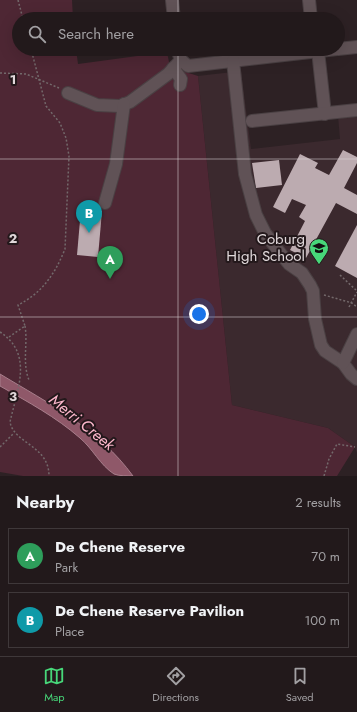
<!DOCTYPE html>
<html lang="en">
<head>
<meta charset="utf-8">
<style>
  body { margin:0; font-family:Jost,sans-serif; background:#2a2224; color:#f1f3f6 }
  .you { position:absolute; left:199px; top:314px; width:14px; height:14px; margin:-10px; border:3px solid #fff; border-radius:50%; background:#1a73e8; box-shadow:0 0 0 6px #1a73e833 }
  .badge { display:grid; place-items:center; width:26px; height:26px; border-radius:50%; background:#47d779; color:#fff; font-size:13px; font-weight:700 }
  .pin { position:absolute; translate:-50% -33px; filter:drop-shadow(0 1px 2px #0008) }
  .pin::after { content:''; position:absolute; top:21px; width:14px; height:12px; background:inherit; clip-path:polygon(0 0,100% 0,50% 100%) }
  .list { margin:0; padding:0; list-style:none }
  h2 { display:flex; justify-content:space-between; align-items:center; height:52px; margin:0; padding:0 16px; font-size:17px }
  h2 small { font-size:13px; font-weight:400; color:#a2a0a3 }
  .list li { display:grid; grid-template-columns:26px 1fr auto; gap:12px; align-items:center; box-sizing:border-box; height:56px; margin:0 8px 8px; padding:0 8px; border:1px solid #3f383a; border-radius:0px }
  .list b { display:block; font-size:15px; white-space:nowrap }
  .list p { margin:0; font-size:13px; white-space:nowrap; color:#a2a0a3 }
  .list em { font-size:13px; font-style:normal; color:#a2a0a3 }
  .icon { flex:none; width:22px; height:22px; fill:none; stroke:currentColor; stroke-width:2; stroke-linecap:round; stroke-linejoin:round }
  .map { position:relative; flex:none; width:357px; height:476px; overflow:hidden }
  .search { position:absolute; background:#22191b; box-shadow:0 4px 16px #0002; left:12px; right:12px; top:12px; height:44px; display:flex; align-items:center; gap:10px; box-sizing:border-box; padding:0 14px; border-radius:22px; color:#a2a0a3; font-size:15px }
  .sheet { height:180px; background:#22191b }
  nav { display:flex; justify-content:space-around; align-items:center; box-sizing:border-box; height:56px; border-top:1px solid #3f383a; background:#22191b; font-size:11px; color:#a2a0a3 }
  nav a { display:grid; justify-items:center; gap:2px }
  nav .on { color:#47d779 }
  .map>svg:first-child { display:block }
  .built { fill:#3b292e }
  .green { fill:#4e2734 }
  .water { fill:#8f5869; stroke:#a77e8b }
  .building { fill:#bcabb0 }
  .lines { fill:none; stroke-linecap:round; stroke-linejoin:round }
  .minor-casing { stroke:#4a4043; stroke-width:14 }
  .path { stroke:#73696b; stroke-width:1.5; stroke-dasharray:2 2; stroke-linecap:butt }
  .minor { stroke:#605256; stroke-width:12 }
  .grid { fill:none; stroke:#e0d8da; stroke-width:1; stroke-opacity:0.55 }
  .labels { text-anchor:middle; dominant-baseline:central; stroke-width:4; stroke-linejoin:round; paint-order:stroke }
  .poi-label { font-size:15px; fill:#e0d8da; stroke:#23181b; text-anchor:end }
  .water-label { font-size:16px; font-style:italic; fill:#fdb7cc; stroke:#23181b }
  .grid-label { font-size:13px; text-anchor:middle; font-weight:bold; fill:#e0d8da; stroke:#23181b; stroke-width:4; stroke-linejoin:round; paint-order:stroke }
</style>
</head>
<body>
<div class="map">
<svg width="357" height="476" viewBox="0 0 357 476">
  <rect width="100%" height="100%" fill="#2d2124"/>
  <path class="built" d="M241 71 251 149 340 139 338 116 357 114V453L355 447 328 428 232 405 198 76Z"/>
  <path class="green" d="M0 0H72L73 19H19V49H76L78 64 167 52 170 67 198 76 232 405 328 428 355 447 337 476H23L0 472Z"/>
  <path class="water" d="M0 374C48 403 99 429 133 476 127 476 119 476 114 474 100 465 93 449 80 438 56 417 28 402 0 386Z"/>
  <g class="building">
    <path d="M343 150 357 157V163L344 188 357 195V214L336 203 306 258 290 250 305 221 299 217 306 205 292 199 285 213 273 207 300 154 318 163 315 168 329 175Z"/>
    <path d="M279 160 282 185 256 188 252 163Z"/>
    <path d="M81 209 102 211 98 257 77 255Z"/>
    <path d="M357 225V278L335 266Z"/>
  </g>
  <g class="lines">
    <g class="minor-casing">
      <g id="minor">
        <path d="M172 0 174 19"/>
        <path d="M309 0 311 19"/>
        <path d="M177 49 181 60 188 66 337 49"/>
        <path d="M338 49 357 47"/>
        <path d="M318 51 325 114"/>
        <path d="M233 61 245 174 256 215 265 233 277 249 289 264 302 273 310 285 313 291 315 319 321 345 325 351 343 363 351 374 357 379"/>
        <path d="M173 68 181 79 180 85"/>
        <path d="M68 93 97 105 120 106 130 102 168 74 181 60"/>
        <path d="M252 121 357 110"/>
        <path d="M105 203 116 164 124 104"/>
        <path d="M343 363 357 334"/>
      </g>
    </g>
    <g class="path">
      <path d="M18 0 23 19"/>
      <path d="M0 73 26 74 59 88"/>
      <path d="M340 275 357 291"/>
      <path d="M324 295 352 303 357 307"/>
      <path d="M349 307 357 292"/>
      <path d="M25 326C28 343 22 363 29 380"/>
      <path d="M0 332C34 354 17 390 10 422 14 444 49 445 49 476"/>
      <path d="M9 337 25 326 18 305C42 293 55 274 65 249L69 156 66 138 60 123 46 106 31 49"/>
      <path d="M0 447 14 433"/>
      <path d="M324 476 329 459 337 444 355 447"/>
    </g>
    <use href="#minor" class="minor"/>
  </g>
  <path class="grid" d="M178 0V19M178 49V476M0 159H357M0 317H357"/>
  <defs>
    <g id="school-pin" transform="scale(1)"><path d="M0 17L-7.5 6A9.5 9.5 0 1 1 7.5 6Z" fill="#47d779" stroke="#23181b"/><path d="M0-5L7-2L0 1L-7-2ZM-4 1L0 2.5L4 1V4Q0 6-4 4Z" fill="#111"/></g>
  </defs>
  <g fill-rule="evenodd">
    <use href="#school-pin" x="319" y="248"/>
  </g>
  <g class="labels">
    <g class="poi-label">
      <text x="305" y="239">Coburg<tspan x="305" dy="17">High School</tspan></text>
    </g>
    <g class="water-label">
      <text transform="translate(82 422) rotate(39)">Merri Creek</text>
    </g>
  </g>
  <g class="grid-label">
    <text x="13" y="84">1</text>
    <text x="13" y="243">2</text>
    <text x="13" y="401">3</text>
  </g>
</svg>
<div class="you"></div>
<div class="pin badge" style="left:110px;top:279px;background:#2e9e5b">A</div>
<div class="pin badge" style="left:89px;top:233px;background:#0f9aa8">B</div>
<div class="search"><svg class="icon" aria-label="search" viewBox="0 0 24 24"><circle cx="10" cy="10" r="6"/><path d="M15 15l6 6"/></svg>Search here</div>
</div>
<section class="sheet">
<h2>Nearby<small>2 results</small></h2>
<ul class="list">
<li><span class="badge" style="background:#2e9e5b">A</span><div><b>De Chene Reserve</b><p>Park</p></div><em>70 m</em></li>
<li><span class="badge" style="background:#0f9aa8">B</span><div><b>De Chene Reserve Pavilion</b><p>Place</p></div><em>100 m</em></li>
</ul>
</section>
<nav>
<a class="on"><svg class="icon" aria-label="map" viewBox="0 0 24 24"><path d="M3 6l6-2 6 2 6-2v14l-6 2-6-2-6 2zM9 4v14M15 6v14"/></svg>Map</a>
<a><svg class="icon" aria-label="directions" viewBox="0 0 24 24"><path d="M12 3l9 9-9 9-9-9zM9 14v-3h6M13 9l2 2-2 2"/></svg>Directions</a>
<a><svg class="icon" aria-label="saved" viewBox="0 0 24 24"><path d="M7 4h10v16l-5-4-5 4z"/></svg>Saved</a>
</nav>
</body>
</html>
